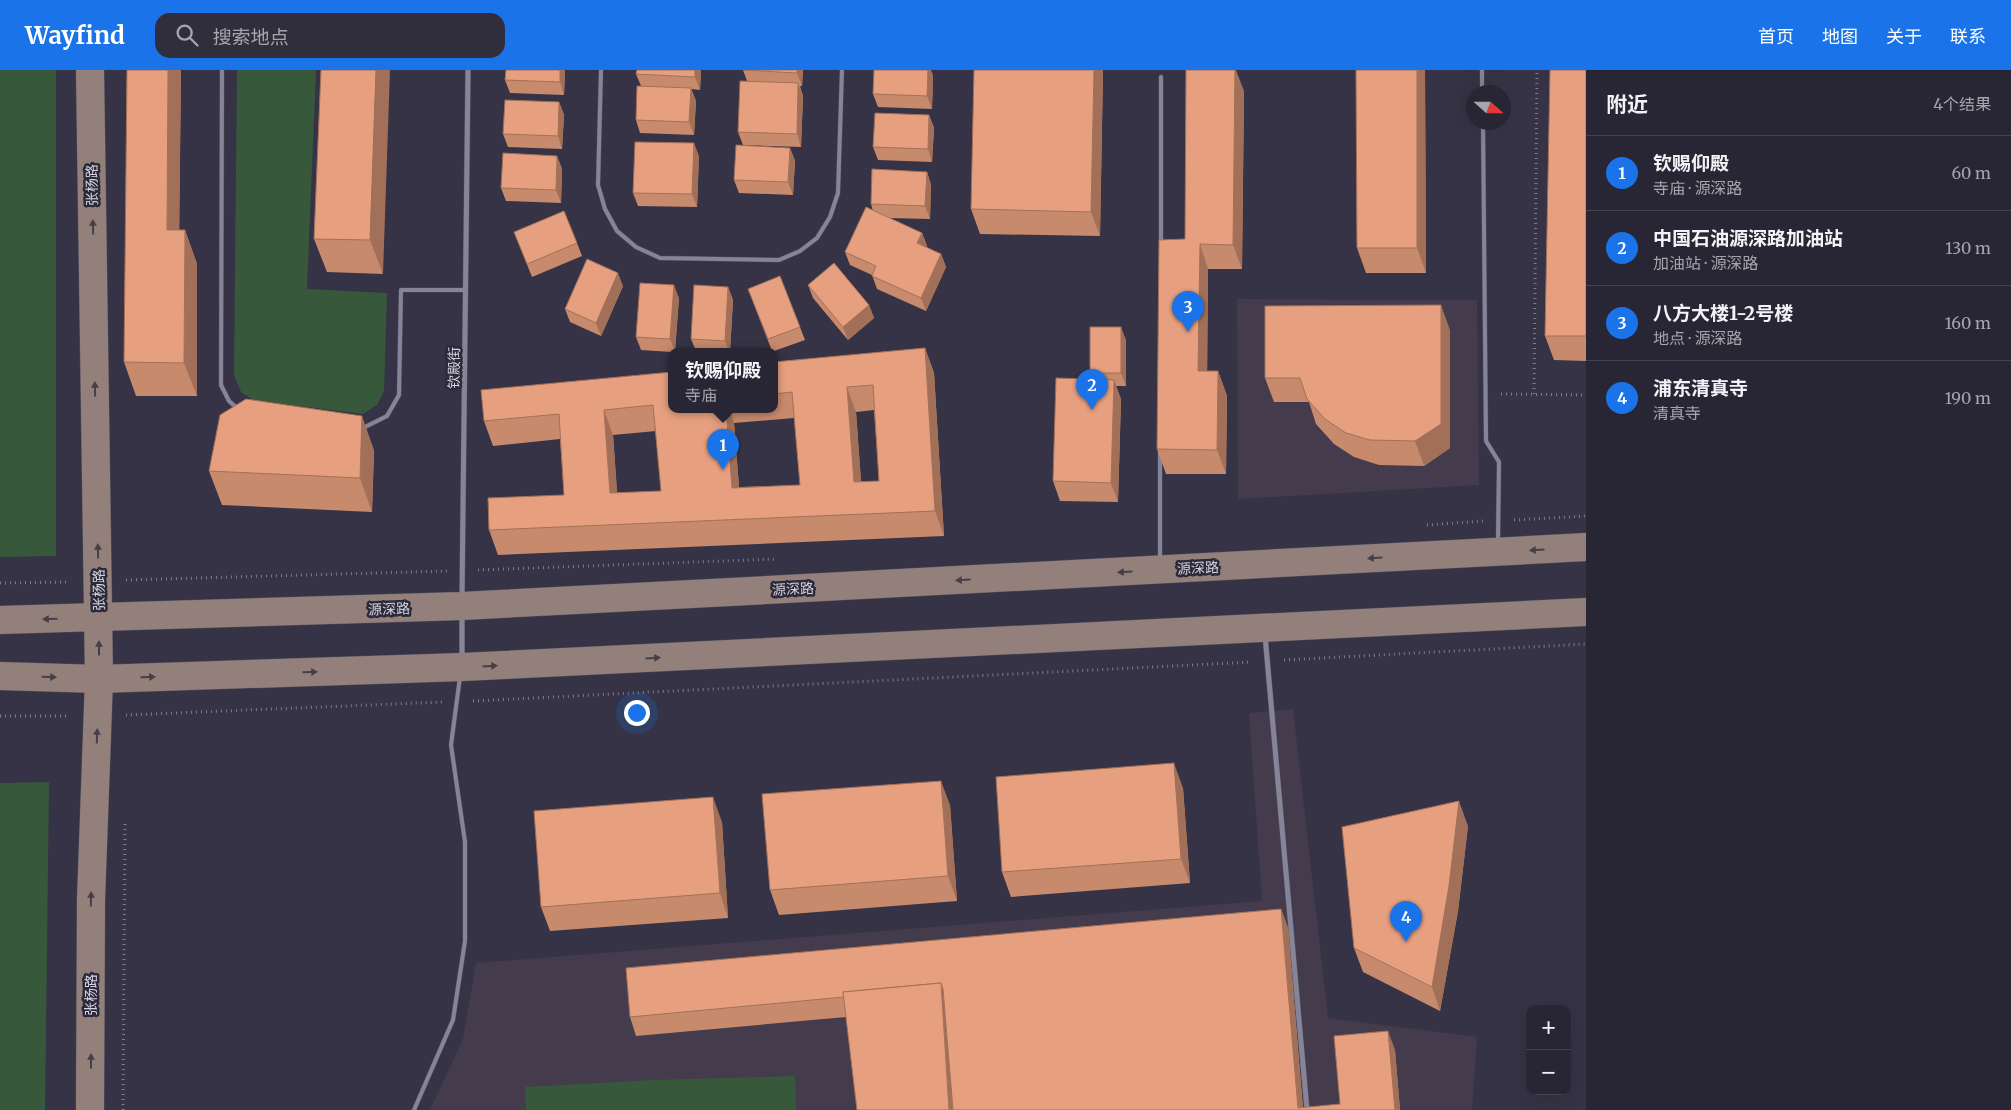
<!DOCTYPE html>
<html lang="zh">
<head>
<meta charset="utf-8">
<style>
  body { margin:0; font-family:Merriweather,"Noto Sans SC",serif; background:#302e3c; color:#f1f3f6 }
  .controls { position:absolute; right:15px; bottom:15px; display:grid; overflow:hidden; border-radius:10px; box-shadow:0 5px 20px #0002 }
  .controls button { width:45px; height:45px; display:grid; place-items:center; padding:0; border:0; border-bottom:1px solid #44434f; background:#282634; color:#f1f3f6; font:25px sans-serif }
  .compass { position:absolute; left:1466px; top:15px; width:45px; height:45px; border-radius:50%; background:#282634; box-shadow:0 5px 20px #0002; rotate:111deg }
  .you { position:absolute; left:636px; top:642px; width:18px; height:18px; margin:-12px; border:4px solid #fff; border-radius:50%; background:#1a73e8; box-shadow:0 0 0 8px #1a73e833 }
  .badge { display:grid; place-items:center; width:32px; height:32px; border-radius:50%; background:#1a73e8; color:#fff; font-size:16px; font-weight:700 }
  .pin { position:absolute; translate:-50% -41px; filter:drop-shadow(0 1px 2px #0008) }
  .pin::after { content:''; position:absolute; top:26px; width:18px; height:15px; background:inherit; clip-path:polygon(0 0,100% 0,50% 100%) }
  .popup { position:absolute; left:668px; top:278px; width:110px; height:65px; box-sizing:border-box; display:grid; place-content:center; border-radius:10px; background:#282634; filter:drop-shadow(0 1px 4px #0005); font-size:16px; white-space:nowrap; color:#a5a5ac }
  .popup b { font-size:19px; color:#f1f3f6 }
  .popup::after { content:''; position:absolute; left:50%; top:100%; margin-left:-10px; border:10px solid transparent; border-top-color:#282634 }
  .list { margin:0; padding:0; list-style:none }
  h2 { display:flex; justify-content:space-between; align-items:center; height:65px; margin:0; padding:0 20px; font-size:21px }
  h2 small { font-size:16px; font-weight:400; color:#a5a5ac }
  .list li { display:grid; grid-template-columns:32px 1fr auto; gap:15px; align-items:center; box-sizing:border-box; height:75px; padding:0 20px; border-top:1px solid #44434f }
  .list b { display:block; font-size:19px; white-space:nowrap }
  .list p { margin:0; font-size:16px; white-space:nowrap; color:#a5a5ac }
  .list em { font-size:16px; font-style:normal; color:#a5a5ac }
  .icon { flex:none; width:28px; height:28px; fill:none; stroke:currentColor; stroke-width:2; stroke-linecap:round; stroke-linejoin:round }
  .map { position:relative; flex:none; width:1586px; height:1040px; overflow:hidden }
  header { display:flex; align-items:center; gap:30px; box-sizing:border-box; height:70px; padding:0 25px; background:#1a73e8; color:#fff }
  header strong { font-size:24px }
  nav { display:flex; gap:28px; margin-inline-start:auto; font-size:18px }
  .search { width:350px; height:45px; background:#302e3c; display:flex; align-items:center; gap:12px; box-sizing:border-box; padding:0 18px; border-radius:15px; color:#a5a5ac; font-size:19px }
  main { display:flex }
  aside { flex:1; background:#282634 }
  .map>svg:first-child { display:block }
  .education { fill:#443c4c }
  .green { fill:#38583c }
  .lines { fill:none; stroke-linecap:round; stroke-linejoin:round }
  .service-casing { stroke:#514e5e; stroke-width:5 }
  .minor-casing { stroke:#514e5e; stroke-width:6 }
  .secondary-casing { stroke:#514e5e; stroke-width:29 }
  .path { stroke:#7e7c8b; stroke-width:3; stroke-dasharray:1 4; stroke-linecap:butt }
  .service { stroke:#868499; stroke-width:4 }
  .minor { stroke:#868499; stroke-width:5 }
  .secondary { stroke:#94807a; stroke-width:28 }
  .wall { fill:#c78a6d; fill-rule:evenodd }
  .shaded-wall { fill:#a27059 }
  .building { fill:#e7a07f; stroke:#a27059; fill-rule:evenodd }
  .oneway { fill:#453f4a }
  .labels { text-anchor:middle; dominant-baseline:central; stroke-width:5; stroke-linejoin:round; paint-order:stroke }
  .street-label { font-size:14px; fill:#d5d4e0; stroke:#2b293a }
</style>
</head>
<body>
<header>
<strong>Wayfind</strong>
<div class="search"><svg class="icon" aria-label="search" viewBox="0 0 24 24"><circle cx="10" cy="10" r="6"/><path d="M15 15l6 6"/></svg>搜索地点</div>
<nav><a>首页</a><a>地图</a><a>关于</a><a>联系</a></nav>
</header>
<main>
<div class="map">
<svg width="1586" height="1040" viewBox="0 0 1586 1040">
  <rect width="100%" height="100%" fill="#353345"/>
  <g class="education">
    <path d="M1237 229 1477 230 1479 415 1238 429Z"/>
    <path d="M1293 639 1328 948 1477 967 1472 1040H430L463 969 476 893 1262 831 1249 643Z"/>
  </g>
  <g class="green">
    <path d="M0 0H56V486L0 487Z"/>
    <path d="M237 0H316L307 219 387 223 384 321 377 335 363 344 253 330 241 322 234 305Z"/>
    <path d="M49 712 45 1040H0V713Z"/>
    <path d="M795 1006 796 1040H526L525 1017 654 1010Z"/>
  </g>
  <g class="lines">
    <g class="service-casing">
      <g id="service">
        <path d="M222 0 221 315 229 331 238 339"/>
        <path d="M601 0 598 115 605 139 617 161 636 177 660 188 779 190 800 181 817 168 830 147 838 123 842 0"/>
        <path d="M1482 0V22"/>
        <path d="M1483 52 1486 371 1499 392 1498 472"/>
        <path d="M1161 172V7"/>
        <path d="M363 358 387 346 399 325 401 220H466"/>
        <path d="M1160 490V382"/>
        <path d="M414 1040 453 950 465 871V772L451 675 460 607"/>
      </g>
    </g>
    <g class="minor-casing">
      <g id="minor">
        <path d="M462 527 468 0"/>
        <path d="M1265 565 1307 1040"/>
        <path d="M462 589V543"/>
      </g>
    </g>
    <g class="secondary-casing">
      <g id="secondary">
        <path d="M90 0 99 609 91 830 90 1040"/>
        <path d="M0 550 462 536 1586 477"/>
        <path d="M0 606 99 609 462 597 1586 542"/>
      </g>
    </g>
    <g class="path">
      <path d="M1501 324 1586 325"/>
      <path d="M1534 324 1537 0"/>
      <path d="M1514 450 1586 446"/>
      <path d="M1427 455 1483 451"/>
      <path d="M478 500 777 489"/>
      <path d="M126 510 447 501"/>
      <path d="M0 513 69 512"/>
      <path d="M1284 590 1586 574"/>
      <path d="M473 631 1251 592"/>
      <path d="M126 645 442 632"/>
      <path d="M0 646H69"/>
      <path d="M123 1040 125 750"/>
    </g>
    <use href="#service" class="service"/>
    <use href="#minor" class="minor"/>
    <use href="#secondary" class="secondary"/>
  </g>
  <g class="wall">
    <path d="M127 0H181L179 160H185L197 194V326H136L124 292Z"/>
    <path d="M321 0 383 204 327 202 314 169Z"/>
    <path d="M565 0 564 25 510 23 505 10Z"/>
    <path d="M701 0 700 20 691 19 696 31 694 65 640 63 636 50 641 16 636 4Z"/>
    <path d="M743 0H803L802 16H800L803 26 801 77 743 75 738 62 747 11Z"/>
    <path d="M1103 0 1100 166 980 164 971 139Z"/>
    <path d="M1356 0H1425L1426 203H1366L1357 178Z"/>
    <path d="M1586 0V291L1554 290 1545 266Z"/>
    <path d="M933 5 932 39 878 37 873 24Z"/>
    <path d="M1244 21 1242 199H1208L1207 301H1218L1227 326 1226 404H1166L1157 379 1185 169Z"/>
    <path d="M559 32 564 45 562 79 508 77 503 64Z"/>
    <path d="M929 45 934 58 932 92 878 90 873 77Z"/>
    <path d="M790 78 795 91 793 125 739 123 734 110Z"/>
    <path d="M557 86 562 99 561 133 506 131 501 118Z"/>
    <path d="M699 86 697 137 638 136 633 123Z"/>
    <path d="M927 102 931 115 930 149 888 148 922 163 927 176 926 177 941 184 946 197 926 241 877 219 872 205 850 195 845 182 873 141 871 134Z"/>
    <path d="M514 162 577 173 582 186 532 207Z"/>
    <path d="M808 215 869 235 874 248 848 270 813 228Z"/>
    <path d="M623 216 601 266 570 252 565 239Z"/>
    <path d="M728 217 733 230 730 281H696L691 269Z"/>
    <path d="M679 228 675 281H672V282L641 280 636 267Z"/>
    <path d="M753 232 800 257 805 270 774 281H772Z"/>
    <path d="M1450 260V378L1424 396 1379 395 1354 387 1334 374 1316 354 1309 332H1274L1265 308Z"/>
    <path d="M1126 270V316H1116L1121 329 1118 432 1060 431 1053 411 1092 309 1090 303Z"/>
    <path d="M925 278 934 303 944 466 498 485 489 460 564 425 560 369 493 376 484 351 672 302V339H774V292ZM874 340 879 411 861 412 856 342ZM794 348 800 415 739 417 734 353ZM656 361 661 421 617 423 613 365Z"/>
    <path d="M374 380 372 442 222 435 209 401Z"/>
    <path d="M1183 718 1190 813 1011 827 1002 802Z"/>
    <path d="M950 735 957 831 779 845 770 820Z"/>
    <path d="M722 752 728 848 550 861 541 837Z"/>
    <path d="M1468 756 1458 841 1440 941 1363 902 1354 878Z"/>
    <path d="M1281 839 1288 858 1303 1038 1340 1034 1395 980 1400 1040H857L846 947 636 966 630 947Z"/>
  </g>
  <g class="shaded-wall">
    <path d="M168 0H181L179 194 167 160Z"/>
    <path d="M376 0H390L383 204 370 170Z"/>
    <path d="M560 0H565L564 25 560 12Z"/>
    <path d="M695 0H701L700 20 695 7Z"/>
    <path d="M797 0H803L802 16 797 3Z"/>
    <path d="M928 0H931L933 5 932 39 927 26Z"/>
    <path d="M1094 0H1103L1100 166 1091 142Z"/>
    <path d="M1235 0H1236L1244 21 1242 199 1233 175Z"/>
    <path d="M1417 0H1425L1426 203 1417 178Z"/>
    <path d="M798 13 803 26 801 77 797 64Z"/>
    <path d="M691 18 696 31 694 65 689 52Z"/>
    <path d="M559 32 564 45 562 79 558 66Z"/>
    <path d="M929 45 934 58 932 92 928 79Z"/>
    <path d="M694 73 699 86 697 137 692 124Z"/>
    <path d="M790 78 795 91 793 125 788 112Z"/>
    <path d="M557 86 562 99 561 133 556 120Z"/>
    <path d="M927 102 931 115 930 149 925 136Z"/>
    <path d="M185 160 197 194V326L184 293Z"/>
    <path d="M922 163 927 176 922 186 917 173Z"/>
    <path d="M1200 174 1208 199 1207 326 1198 301Z"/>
    <path d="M941 184 946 197 926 241 921 228Z"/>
    <path d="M618 203 623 216 601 266 596 253Z"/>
    <path d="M674 215 679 228 675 281 670 269Z"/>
    <path d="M728 217 733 230 730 281H729L725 271Z"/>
    <path d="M869 235 874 248 848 270 843 257Z"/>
    <path d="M1441 235 1450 260V378L1424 396 1415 371Z"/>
    <path d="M1121 257 1126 270V316L1121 303Z"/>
    <path d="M925 278 934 303 944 466 935 441Z"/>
    <path d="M1218 301 1227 326 1226 404 1217 380Z"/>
    <path d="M1114 310 1121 329 1118 432 1111 413Z"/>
    <path d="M847 317 856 342 863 437 854 412Z"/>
    <path d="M726 339H729L734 353 741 442 732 418Z"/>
    <path d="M604 340 613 365 619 448 610 423Z"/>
    <path d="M362 346 374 380 372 442 360 408Z"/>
    <path d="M1174 693 1183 718 1190 813 1181 789Z"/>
    <path d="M941 711 950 735 957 831 948 806Z"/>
    <path d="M713 727 722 752 728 848 720 823Z"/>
    <path d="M1459 731 1468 756 1458 841 1440 941 1432 917Z"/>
    <path d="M1281 839 1288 858 1303 1040 1298 1038Z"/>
    <path d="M941 913 950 938 956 1040H949Z"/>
    <path d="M1388 961 1395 980 1400 1040H1395Z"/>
  </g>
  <g class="building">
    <path d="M127 0H168L167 160H185L184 293 124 292Z"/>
    <path d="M321 0H376L370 170 314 169Z"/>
    <path d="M506 0H560V12L505 10Z"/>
    <path d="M637 0H695V7L636 4Z"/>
    <path d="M743 0H797V3Z"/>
    <path d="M874 0H928L927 26 873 24Z"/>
    <path d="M974 0H1094L1091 142 971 139Z"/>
    <path d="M1186 0H1235L1233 175 1200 174 1198 301H1218L1217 380 1157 379 1159 170 1185 169Z"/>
    <path d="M1356 0H1417V178H1357Z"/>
    <path d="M1550 0H1586V266H1545Z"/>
    <path d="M740 11 798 13 797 64 738 62Z"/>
    <path d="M637 16 691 18 689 52 636 50Z"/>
    <path d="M505 30 559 32 558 66 503 64Z"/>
    <path d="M875 43 929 45 928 79 873 77Z"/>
    <path d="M635 72 694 73 692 124 633 123Z"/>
    <path d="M736 75 790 78 788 112 734 110Z"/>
    <path d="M503 83 557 86 556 120 501 118Z"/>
    <path d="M872 99 927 102 925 136 871 134Z"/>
    <path d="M866 137 922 163 917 173 941 184 921 228 872 206 876 196 845 182Z"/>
    <path d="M564 141 577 173 527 194 514 162Z"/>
    <path d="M587 189 618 203 596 253 565 239Z"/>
    <path d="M834 193 869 235 843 257 808 215Z"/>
    <path d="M780 206 800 257 768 269 748 219Z"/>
    <path d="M640 213 674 215 670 269 636 267Z"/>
    <path d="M694 215 728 217 725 271 691 269Z"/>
    <path d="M1441 235V354L1415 371 1370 370 1346 363 1325 349 1307 329 1300 308H1265V236Z"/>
    <rect x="1090" y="257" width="31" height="46"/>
    <path d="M925 278 935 441 489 460 488 428 564 425 559 344 484 351 481 320 672 302V339H726L732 418 800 415 792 322 774 324V292ZM873 315 879 411 854 412 847 317ZM653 335 661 421 610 423 604 340Z"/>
    <path d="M1056 308 1114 310 1111 413 1053 411Z"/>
    <path d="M246 329 362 346 360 408 209 401 220 345Z"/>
    <path d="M1174 693 1181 789 1002 802 996 707Z"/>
    <path d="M941 711 948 806 770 820 762 724Z"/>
    <path d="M713 727 720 823 541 837 534 741Z"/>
    <path d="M1459 731 1449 816 1432 917 1354 878 1342 757Z"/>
    <path d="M1281 839 1298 1038 1340 1034 1334 966 1388 961 1395 1040H953L943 919 941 913 843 922 844 927 630 947 626 898Z"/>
    <path d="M941 913 949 1040H857L843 922Z"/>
  </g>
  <defs><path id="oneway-solid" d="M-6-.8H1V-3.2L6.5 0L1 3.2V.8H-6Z" transform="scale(1.25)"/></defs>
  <g class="oneway">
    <use href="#oneway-solid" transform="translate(93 157) rotate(-91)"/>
    <use href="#oneway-solid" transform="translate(95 319) rotate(-91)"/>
    <use href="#oneway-solid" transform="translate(1537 480) rotate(177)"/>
    <use href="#oneway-solid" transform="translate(98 481) rotate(-91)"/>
    <use href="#oneway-solid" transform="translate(1375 488) rotate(177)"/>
    <use href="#oneway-solid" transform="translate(1125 502) rotate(177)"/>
    <use href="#oneway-solid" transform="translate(963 510) rotate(177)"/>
    <use href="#oneway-solid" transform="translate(50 549) rotate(178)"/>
    <use href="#oneway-solid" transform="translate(99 578) rotate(-90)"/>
    <use href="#oneway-solid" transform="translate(653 588) rotate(-3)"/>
    <use href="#oneway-solid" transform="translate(490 596) rotate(-3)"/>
    <use href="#oneway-solid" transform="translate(310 602) rotate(-2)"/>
    <use href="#oneway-solid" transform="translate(49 607) rotate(2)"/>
    <use href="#oneway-solid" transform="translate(148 607) rotate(-2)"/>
    <use href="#oneway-solid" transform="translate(97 666) rotate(-88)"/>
    <use href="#oneway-solid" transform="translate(91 829) rotate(-89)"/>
    <use href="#oneway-solid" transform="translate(91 991) rotate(-90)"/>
  </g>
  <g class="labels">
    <g class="street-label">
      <text transform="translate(92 115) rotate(-91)">张杨路</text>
      <text transform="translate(454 298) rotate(-89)">钦殿街</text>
      <text transform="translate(1198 498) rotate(-3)">源深路</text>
      <text transform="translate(793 519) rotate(-3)">源深路</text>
      <text transform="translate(99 520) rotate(-91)">张杨路</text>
      <text transform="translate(389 539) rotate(-2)">源深路</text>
      <text transform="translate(91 925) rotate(-90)">张杨路</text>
    </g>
  </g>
</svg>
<div class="controls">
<button>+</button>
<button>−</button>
</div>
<svg class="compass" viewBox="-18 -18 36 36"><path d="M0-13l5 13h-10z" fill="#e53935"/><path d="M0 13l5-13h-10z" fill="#a5a5ac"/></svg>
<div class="you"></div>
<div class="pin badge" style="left:723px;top:400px">1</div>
<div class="popup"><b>钦赐仰殿</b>寺庙</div>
<div class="pin badge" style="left:1092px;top:340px">2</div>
<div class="pin badge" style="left:1188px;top:262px">3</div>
<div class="pin badge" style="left:1406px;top:872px">4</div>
</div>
<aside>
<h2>附近<small>4个结果</small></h2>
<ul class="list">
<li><span class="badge">1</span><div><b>钦赐仰殿</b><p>寺庙 · 源深路</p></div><em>60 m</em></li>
<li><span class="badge">2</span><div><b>中国石油源深路加油站</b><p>加油站 · 源深路</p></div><em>130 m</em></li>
<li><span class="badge">3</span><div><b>八方大楼1-2号楼</b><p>地点 · 源深路</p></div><em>160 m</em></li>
<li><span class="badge">4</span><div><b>浦东清真寺</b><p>清真寺</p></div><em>190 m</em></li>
</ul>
</aside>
</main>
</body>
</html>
